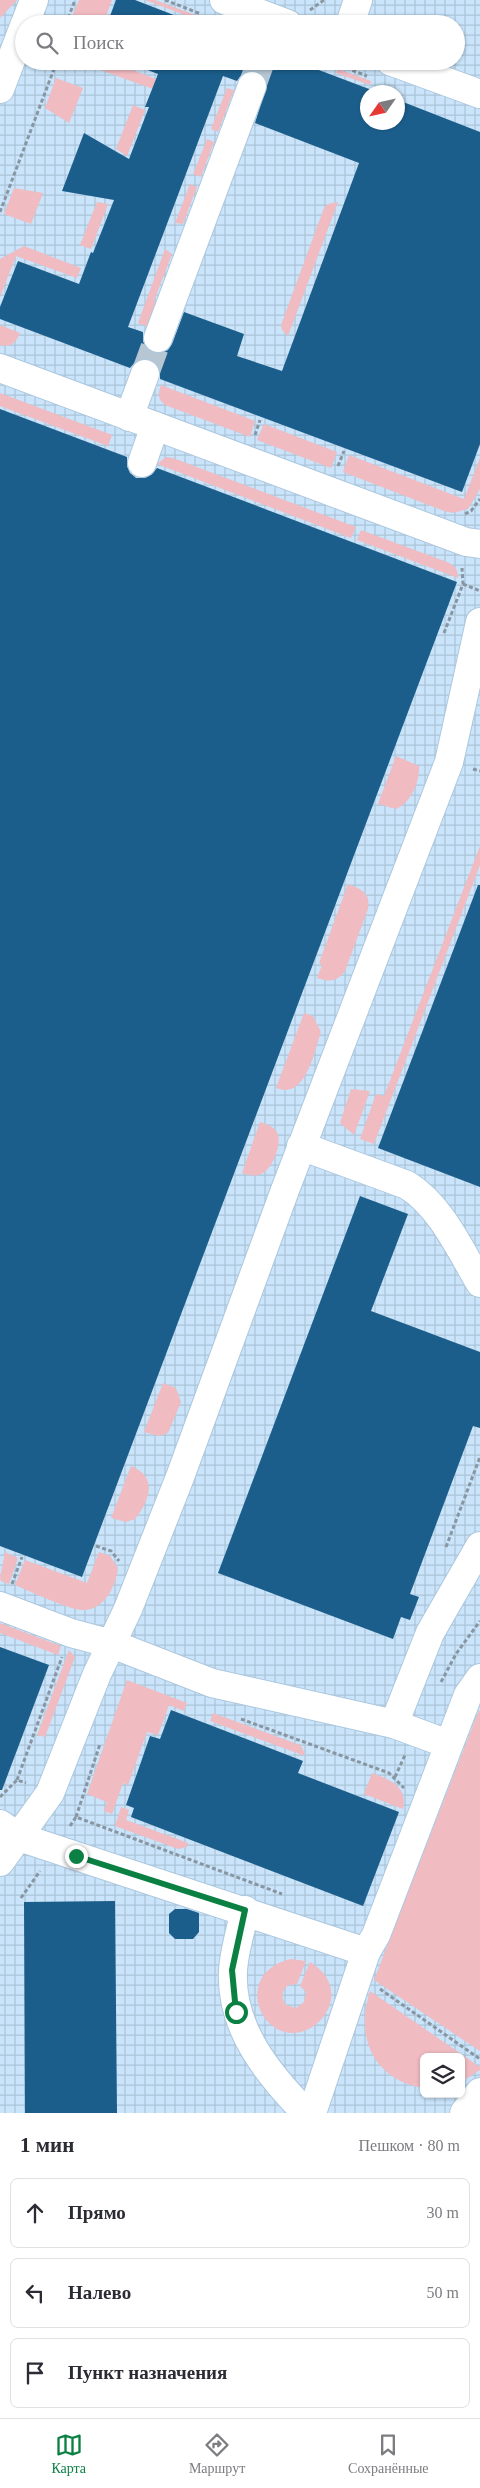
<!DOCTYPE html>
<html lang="ru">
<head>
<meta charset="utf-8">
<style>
  body { margin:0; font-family:"Times New Roman",serif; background:#f2f2f3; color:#2b2b33 }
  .controls { position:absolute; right:15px; bottom:15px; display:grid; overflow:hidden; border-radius:8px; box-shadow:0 1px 4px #0004 }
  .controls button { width:45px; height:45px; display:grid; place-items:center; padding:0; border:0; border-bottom:1px solid #e1e1e2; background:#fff; color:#2b2b33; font:25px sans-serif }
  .compass { position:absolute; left:360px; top:85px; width:45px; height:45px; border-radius:50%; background:#fff; box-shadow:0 1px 4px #0004; rotate:236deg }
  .stop { position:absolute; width:15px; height:15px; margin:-11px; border:4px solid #0b8043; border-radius:50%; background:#fff }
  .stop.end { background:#0b8043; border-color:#fff; box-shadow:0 1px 5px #0008 }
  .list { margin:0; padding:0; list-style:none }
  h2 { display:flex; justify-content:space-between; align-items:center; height:65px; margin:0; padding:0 20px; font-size:21px }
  h2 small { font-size:16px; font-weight:400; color:#7c7c81 }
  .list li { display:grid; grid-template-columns:32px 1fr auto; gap:15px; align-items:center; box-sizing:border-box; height:70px; margin:0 10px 10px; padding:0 10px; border:1px solid #e1e1e2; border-radius:8px }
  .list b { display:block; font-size:19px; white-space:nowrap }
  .list em { font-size:16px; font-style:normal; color:#7c7c81 }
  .icon { flex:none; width:28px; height:28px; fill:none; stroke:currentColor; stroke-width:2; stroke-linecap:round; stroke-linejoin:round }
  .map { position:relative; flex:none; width:480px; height:2113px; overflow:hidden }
  .search { position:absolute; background:#fff; box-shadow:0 1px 4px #0004; left:15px; right:15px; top:15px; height:55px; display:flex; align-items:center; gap:12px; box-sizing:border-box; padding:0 18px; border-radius:28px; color:#7c7c81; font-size:19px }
  .sheet { height:305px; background:#fff }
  nav { display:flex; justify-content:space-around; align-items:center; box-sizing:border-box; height:70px; border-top:1px solid #e1e1e2; background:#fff; font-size:14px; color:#7c7c81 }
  nav a { display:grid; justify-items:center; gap:2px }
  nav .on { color:#0b8043 }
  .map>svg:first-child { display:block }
  .industrial { fill:url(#industrial-grid); fill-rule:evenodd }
  .grass { fill:#f0bbc1 }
  .building { fill:#1b5e8b; fill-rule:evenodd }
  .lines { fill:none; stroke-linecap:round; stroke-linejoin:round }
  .minor-tunnel { stroke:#b7c6d3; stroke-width:28; stroke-dasharray:28 14; stroke-linecap:butt }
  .minor-casing { stroke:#adc8de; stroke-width:30 }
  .path { stroke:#8896a1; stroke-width:3; stroke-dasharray:4 2.5; stroke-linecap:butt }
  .minor { stroke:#fff; stroke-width:28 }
  .route { stroke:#0b8043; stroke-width:6 }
</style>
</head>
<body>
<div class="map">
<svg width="480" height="2113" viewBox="0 0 480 2113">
  <defs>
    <pattern id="industrial-grid" width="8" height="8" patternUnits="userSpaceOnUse" patternTransform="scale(1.25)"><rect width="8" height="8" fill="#c9e4fb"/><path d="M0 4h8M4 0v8" fill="none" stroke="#acc4d7"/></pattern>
  </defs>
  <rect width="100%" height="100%" fill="#deeefc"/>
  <path class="industrial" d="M0 0H480V2113H0ZM24 24H456V61H24ZM368 92H398V122H368ZM424 2057H461V2094H424Z"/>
  <g class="grass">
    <path d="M0 0H17L0 18Z"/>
    <path d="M79 0H112L103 24H73L71 19Z"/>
    <path d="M145 0H155L219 24H209Z"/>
    <path d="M90 61H109L156 79 153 89 92 67Z"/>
    <path d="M338 69 371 81 370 85 336 73Z"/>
    <path d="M56 78 83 88 69 123 45 108Z"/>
    <path d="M227 88 234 90 218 132 211 129Z"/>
    <path d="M133 105 145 110 127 156 116 149Z"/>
    <path d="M207 139 214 142 201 177 193 174Z"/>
    <path d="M190 184 197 187 183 224 175 223Z"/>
    <path d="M14 188 43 193 31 224 4 214Z"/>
    <path d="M97 202 108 204 91 249 80 245Z"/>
    <path d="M338 202 288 336 282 330 281 325 324 208 328 204Z"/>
    <path d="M24 246 81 268 77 278 16 256 0 297V259Z"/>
    <path d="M165 249 172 254 154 301 159 304 150 328 138 323Z"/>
    <path d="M0 325 20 333C16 343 10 348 0 345Z"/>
    <path d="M161 385 255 421 250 437 165 405C157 398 158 394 161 385Z"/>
    <path d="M0 393 112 435 108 446 0 406Z"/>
    <path d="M264 424 337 452 331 468 257 440Z"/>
    <path d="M349 455 464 499 480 458V489L468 509 453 513 444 511 343 472Z"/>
    <path d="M166 457 173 458 356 527 351 538 157 464Z"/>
    <path d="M361 530 447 562C455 566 458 569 458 578L357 540Z"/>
    <path d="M396 756 419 766C420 781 411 803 396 809L378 804Z"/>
    <path d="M480 846V865L374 1144 360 1139 376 1094 384 1096Z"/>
    <path d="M348 884C361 889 371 893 368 909L345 971C337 982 329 982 317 978L322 965 319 963Z"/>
    <path d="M304 1013 313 1016 321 1032C314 1052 306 1100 276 1088Z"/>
    <path d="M351 1089 370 1091 354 1135 340 1123Z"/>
    <path d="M260 1122C266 1124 273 1126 277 1132 283 1143 272 1170 261 1174 254 1177 249 1175 242 1173Z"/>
    <path d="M163 1383 176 1388 181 1402 168 1433 159 1436 144 1432Z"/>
    <path d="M131 1466C158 1477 150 1500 135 1519L126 1522 111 1518Z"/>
    <path d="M5 1552 18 1558 9 1584 1 1581 0 1578Z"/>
    <path d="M99 1552 110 1556 118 1568C116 1587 103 1612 81 1610 68 1609 29 1591 15 1585L25 1560 87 1583Z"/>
    <path d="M0 1623 61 1646 58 1655 0 1633Z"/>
    <path d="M69 1650 75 1657 45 1737 37 1735Z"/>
    <path d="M127 1680 187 1703 184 1711 169 1705 158 1735 147 1732 128 1785 123 1783 112 1814 104 1811 107 1802 87 1794Z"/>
    <path d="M479 1710 480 1711V2051L374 1980Z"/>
    <path d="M213 1713 300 1745 303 1749 305 1756 210 1721Z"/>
    <path d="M372 1773C390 1780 408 1786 403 1809L364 1794Z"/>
    <path d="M121 1807 129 1810 126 1820 188 1843 187 1847 178 1849 115 1826Z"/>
    <path d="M291 1959 306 1961 297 1984 289 1985C281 1990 281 1998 286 2005L296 2008 304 2002 306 1992 300 1986 310 1962C366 1996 298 2064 264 2017 258 2008 256 1998 258 1988 262 1971 275 1963 291 1959Z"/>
    <path d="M370 1991 480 2067V2070L461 2082V2057H424V2088C373 2080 355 2037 370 1991Z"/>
  </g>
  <g class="building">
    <path d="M116 0H135L197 24H107Z"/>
    <path d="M124 61H295L377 92H368V122H398V100L480 132V444L462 492 160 379V371L157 364 151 360 142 359 135 362 130 368 0 319V307L18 261 79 284 91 252 93 253 114 200 62 191 84 133 129 159 149 107H145L158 74ZM250 71H257L264 76 267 84 255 123 359 163 282 371 237 356 244 334 184 312 172 344 168 350 161 353H153L146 348 143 341V332L128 327 223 76 237 81 242 74Z"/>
    <path d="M0 409 127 457V466L130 473 136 478H145L152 474 157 468 457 582 82 1577 0 1546Z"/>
    <path d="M478 885H480V1187L378 1148Z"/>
    <path d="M360 1196 408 1214 371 1311 480 1352V1428L473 1426 410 1594 419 1597 410 1620 401 1617 393 1639 218 1573Z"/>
    <path d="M0 1647 49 1665 2 1790H0Z"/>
    <path d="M171 1710 303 1761 298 1773 399 1812 363 1906 131 1817 134 1808 126 1805 141 1762 150 1736 160 1739Z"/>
    <path d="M115 1901 117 2113H25L24 1902Z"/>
    <path d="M175 1909H187L199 1913V1932L193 1939H175L169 1933V1914Z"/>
  </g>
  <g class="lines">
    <g class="minor-tunnel">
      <path d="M252 86 261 61"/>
      <path d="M145 374 158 338"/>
    </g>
    <g class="minor-casing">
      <g id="minor">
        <path d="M224 0 288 24"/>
        <path d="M25 24 34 0"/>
        <path d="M350 24 358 0"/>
        <path d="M390 61 480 94"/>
        <path d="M0 89 24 26"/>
        <path d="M158 338 252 86"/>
        <path d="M0 368 466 542 480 544"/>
        <path d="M129 417 145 374"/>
        <path d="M142 463 155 426"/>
        <path d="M301 1146 407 1185C441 1206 460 1250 480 1283"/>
        <path d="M0 1606 71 1633 112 1644 212 1683 394 1724 448 1744"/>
        <path d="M394 1724 430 1633 480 1546"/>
        <path d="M0 1824 19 1837 366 1952"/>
        <path d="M0 1862 50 1793 97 1674 128 1609 180 1477 285 1190 449 762 480 622"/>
        <path d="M245 1910C241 1930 234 1951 233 1971 230 2028 268 2074 306 2113"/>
        <path d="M312 2113 366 1952 376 1935 468 1695 480 1678"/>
        <path d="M464 2113 480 2092"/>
      </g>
    </g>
    <g class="path">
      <path d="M165 0 201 14"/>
      <path d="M310 10 324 0"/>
      <path d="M66 24 75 0"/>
      <path d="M328 61 367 76"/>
      <path d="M0 212 57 61"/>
      <path d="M255 435 260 420"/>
      <path d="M338 466 344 451"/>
      <path d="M465 514 471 511 480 499"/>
      <path d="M463 584 480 591"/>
      <path d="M444 633 463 584 462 568"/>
      <path d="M473 769 480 771"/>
      <path d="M96 1546 111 1551 119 1561"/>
      <path d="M446 1547 480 1457"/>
      <path d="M12 1584 22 1557"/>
      <path d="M441 1682 456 1654 480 1621"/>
      <path d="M241 1719 389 1773 404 1788"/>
      <path d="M395 1777 405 1755"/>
      <path d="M17 1780 62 1657"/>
      <path d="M0 1797 17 1780 26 1783"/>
      <path d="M76 1817 100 1744"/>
      <path d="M70 1826 76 1817 282 1894"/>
      <path d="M21 1898 40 1871"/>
      <path d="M380 1989 480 2059"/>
    </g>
    <use href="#minor" class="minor"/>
  </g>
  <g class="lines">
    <path class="route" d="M76 1856 245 1910 232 1970 236 2012"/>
  </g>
</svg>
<div class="controls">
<button><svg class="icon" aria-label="layers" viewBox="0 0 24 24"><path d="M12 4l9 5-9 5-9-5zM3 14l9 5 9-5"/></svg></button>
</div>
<svg class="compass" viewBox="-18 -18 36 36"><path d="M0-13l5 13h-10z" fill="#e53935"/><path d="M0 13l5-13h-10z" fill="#7c7c81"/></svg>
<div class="stop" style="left:236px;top:2012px"></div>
<div class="stop end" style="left:76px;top:1856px"></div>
<div class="search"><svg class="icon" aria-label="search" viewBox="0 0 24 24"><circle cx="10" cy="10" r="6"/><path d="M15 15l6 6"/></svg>Поиск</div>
</div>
<section class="sheet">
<h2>1 мин<small>Пешком · 80 m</small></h2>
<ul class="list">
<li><svg class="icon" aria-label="ahead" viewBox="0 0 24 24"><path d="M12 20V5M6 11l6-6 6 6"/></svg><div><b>Прямо</b></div><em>30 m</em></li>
<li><svg class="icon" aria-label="left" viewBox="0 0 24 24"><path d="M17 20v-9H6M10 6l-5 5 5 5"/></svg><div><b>Налево</b></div><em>50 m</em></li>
<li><svg class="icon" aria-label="arrive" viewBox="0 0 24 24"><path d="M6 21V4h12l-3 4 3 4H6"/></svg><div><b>Пункт назначения</b></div></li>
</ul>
</section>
<nav>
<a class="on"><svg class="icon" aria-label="map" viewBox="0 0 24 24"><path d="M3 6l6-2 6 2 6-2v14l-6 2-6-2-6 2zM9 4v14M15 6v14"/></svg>Карта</a>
<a><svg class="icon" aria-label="directions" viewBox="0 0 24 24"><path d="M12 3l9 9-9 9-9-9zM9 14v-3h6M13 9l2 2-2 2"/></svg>Маршрут</a>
<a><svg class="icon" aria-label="saved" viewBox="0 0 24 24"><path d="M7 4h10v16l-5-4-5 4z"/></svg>Сохранённые</a>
</nav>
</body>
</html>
